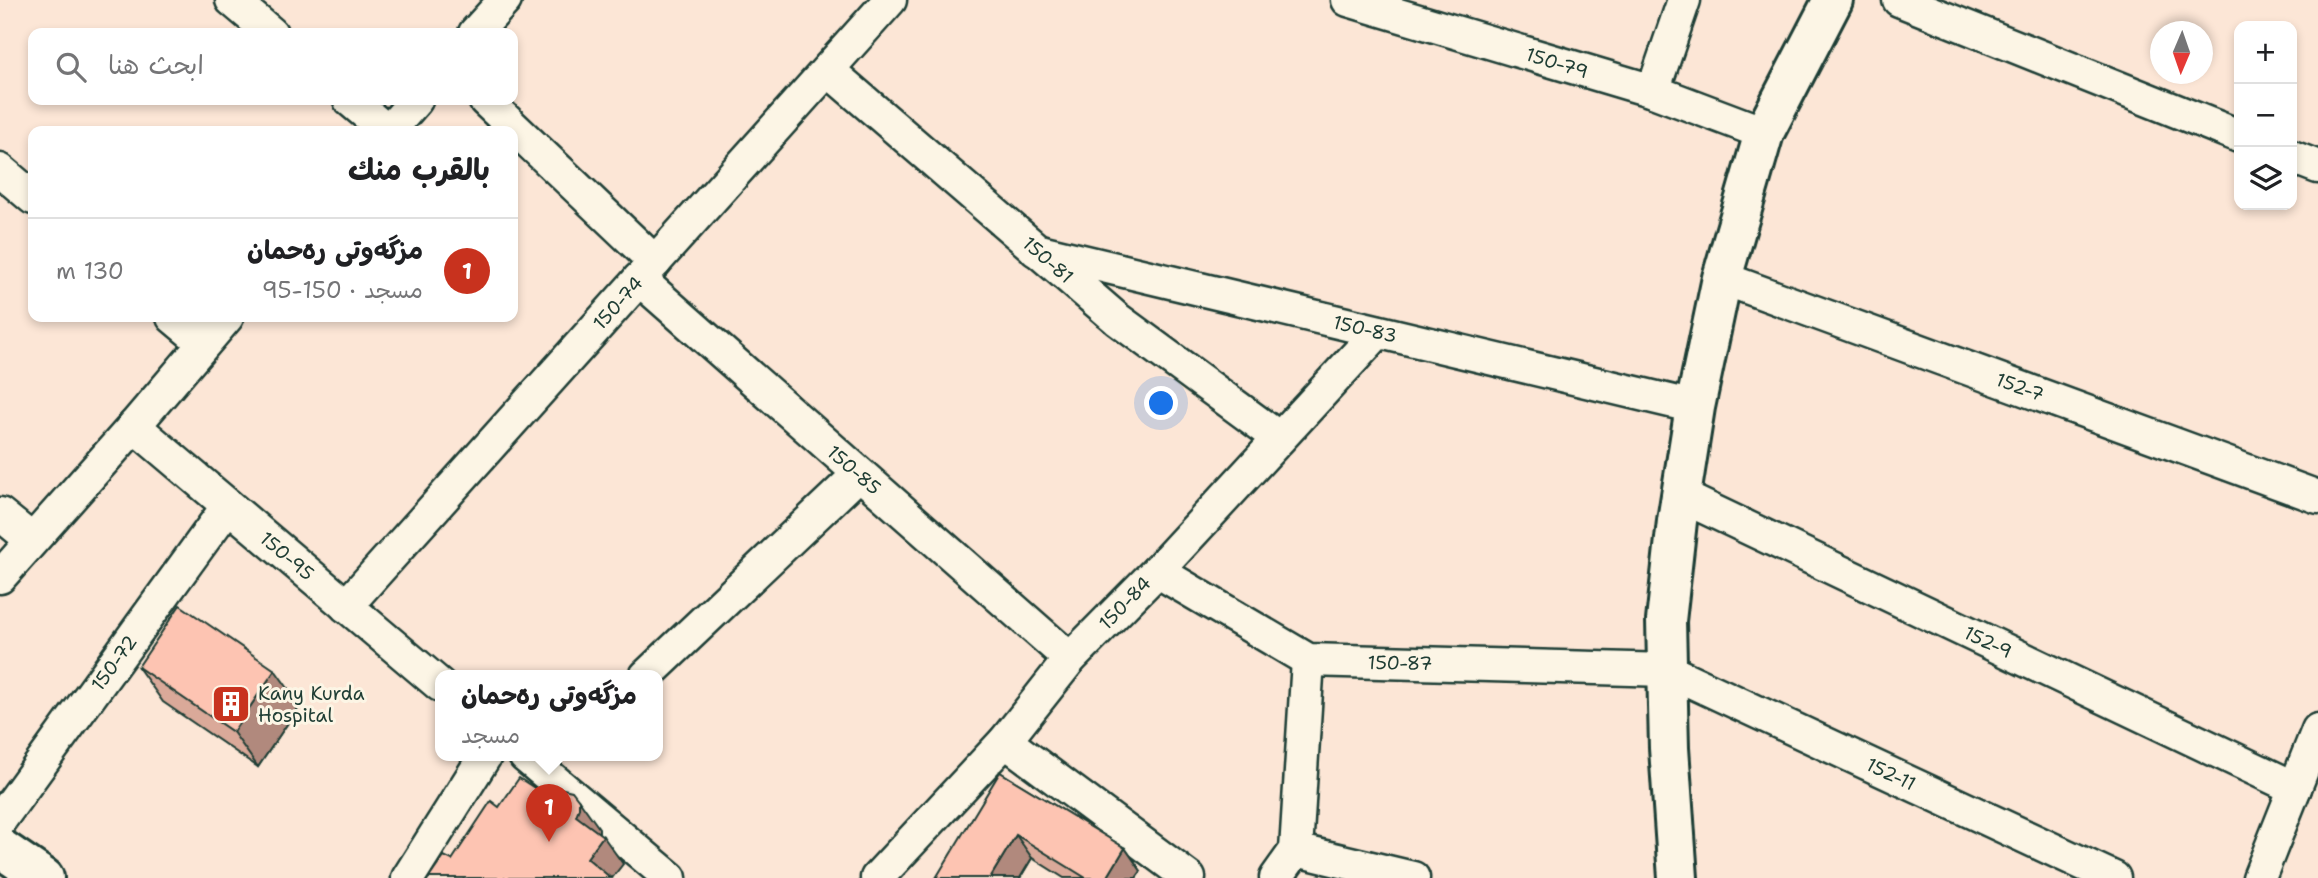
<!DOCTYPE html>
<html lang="ar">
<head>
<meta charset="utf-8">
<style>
  body { margin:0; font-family:"Shantell Sans","Playpen Sans Arabic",sans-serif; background:#f2f2f2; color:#202124; direction:rtl }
  .controls { position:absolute; right:21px; top:21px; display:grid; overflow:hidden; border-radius:14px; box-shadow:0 4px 10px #0003 }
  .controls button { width:63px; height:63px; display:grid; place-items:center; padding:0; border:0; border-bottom:2px solid #e0e0e0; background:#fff; color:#202124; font:35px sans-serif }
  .compass { position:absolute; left:2150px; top:21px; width:63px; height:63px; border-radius:50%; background:#fff; box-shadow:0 4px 10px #0003; rotate:182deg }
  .you { position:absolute; left:1162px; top:404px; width:24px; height:24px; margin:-18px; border:5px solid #fff; border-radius:50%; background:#1a73e8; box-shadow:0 0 0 10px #1a73e833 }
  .badge { display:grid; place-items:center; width:46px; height:46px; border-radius:50%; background:#c8321e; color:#fff; font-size:23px; font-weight:700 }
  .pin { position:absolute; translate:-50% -58px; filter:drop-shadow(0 2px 4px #0008) }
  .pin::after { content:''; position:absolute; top:37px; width:24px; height:21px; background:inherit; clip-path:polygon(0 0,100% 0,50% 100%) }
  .popup { position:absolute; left:435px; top:670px; width:228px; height:91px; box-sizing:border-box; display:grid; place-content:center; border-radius:14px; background:#fff; filter:drop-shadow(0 2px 5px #0005); font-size:23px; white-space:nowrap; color:#757577 }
  .popup b { font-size:26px; color:#202124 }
  .popup::after { content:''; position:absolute; left:50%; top:100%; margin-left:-14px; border:14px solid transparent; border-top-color:#fff }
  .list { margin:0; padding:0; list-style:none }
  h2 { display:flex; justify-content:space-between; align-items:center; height:91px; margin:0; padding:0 28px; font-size:30px }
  h2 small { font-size:23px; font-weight:400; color:#757577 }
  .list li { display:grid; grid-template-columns:46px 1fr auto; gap:21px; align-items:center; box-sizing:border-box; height:105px; padding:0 28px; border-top:2px solid #e0e0e0 }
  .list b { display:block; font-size:26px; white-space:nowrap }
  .list p { margin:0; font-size:23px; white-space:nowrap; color:#757577 }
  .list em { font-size:23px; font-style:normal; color:#757577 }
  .icon { flex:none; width:38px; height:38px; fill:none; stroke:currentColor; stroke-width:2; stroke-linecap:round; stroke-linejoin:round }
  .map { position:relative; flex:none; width:2318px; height:878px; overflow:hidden; direction:ltr }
  .search { position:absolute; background:#fff; box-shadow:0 4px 10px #0003; left:28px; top:28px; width:490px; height:77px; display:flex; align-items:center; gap:18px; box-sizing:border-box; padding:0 24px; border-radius:14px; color:#757577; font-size:26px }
  .panel { position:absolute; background:#fff; box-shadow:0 4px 10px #0003; left:28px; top:126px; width:490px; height:196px; border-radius:14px; direction:rtl }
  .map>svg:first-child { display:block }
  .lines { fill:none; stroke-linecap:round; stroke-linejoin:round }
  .minor-casing { stroke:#1f3d34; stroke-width:37 }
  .tertiary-casing { stroke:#1f3d34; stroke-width:44 }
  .minor { stroke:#fcf5e5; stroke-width:32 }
  .tertiary { stroke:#fcf5e5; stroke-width:38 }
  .wall { fill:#daa999; stroke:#1f3d34; stroke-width:2 }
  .shaded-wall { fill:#b1897d; stroke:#1f3d34; stroke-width:2 }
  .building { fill:#fdc4b2; stroke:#1f3d34; stroke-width:2 }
  .labels { text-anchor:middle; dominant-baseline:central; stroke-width:6; stroke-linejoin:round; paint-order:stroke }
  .street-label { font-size:19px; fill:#1f3d34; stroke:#fcf5e5 }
  .poi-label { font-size:19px; fill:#1f3d34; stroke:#fcf5e5; text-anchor:start }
</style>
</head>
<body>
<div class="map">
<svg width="2318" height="878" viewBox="0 0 2318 878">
  <rect width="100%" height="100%" fill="#fce6d6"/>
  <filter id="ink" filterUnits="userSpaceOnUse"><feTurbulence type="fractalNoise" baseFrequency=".0143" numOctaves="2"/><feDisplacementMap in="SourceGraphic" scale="14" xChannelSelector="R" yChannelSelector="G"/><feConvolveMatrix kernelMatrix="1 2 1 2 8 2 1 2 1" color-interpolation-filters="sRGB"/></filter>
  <g filter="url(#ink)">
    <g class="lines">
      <g class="minor-casing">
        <g id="minor">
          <path d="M232 0 271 33"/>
          <path d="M1348 0 1653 91 1764 133"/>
          <path d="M1899 0 2239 136"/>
          <path d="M475 33 505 0"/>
          <path d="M828 70 1117 319 1279 438"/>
          <path d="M1653 91 1684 0"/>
          <path d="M350 100 387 131"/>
          <path d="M485 100 655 262"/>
          <path d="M389 131 416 100"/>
          <path d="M2292 157 2318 167"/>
          <path d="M0 170 33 198"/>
          <path d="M1036 250 1695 407"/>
          <path d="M1722 278 2318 497"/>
          <path d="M639 279 1070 659"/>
          <path d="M173 317 204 343"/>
          <path d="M134 426 440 685"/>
          <path d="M1681 496 2295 788"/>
          <path d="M0 514 32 540"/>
          <path d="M1157 571 1308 660 1667 670 2114 878"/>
          <path d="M0 577 134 426 227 317"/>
          <path d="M346 606 890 0"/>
          <path d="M646 676 859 474"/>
          <path d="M1005 741 1189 878"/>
          <path d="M525 756 670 878"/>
          <path d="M0 820 228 506"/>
          <path d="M1296 850 1413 878"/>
          <path d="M408 878 485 756"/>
          <path d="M877 878 1005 741 1070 659 1157 571 1378 332"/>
          <path d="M1276 878 1296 850 1308 660"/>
          <path d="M2259 878 2318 730"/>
        </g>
      </g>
      <g class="tertiary-casing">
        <g id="tertiary">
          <path d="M0 848 44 878"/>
          <path d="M1678 878 1669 748 1666 621 1677 521 1695 407 1722 278 1764 133 1833 0"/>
        </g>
      </g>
      <use href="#minor" class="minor"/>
      <use href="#tertiary" class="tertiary"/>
    </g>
    <g class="wall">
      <path d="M138 667 300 705 258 767 163 702Z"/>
      <path d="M1000 772 1125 848 1141 871 1136 878H1064L1032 858 1020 878Z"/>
    </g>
    <g class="shaded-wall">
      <path d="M275 670 300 705 258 767 233 732Z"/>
      <path d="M579 800 599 828V836L576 816Z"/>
      <path d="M1016 835 1032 858 1020 878H990Z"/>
      <path d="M603 836 623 864 612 878H601L587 858Z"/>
      <path d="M1125 848 1141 871 1136 878H1107Z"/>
    </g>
    <g class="building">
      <path d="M180 605 275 670 233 732 138 667Z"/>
      <path d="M1000 772 1125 848 1107 878H1086L1016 835 990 878H936Z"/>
      <path d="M519 778 547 796 559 788 572 791 579 800V808L576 816 603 836 587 858 611 878H429L444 856 452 860 491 801 499 807Z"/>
    </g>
  </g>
  <defs>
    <g id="building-square" transform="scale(2.0125)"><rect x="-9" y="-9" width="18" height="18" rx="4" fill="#c8321e" stroke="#fcf5e5"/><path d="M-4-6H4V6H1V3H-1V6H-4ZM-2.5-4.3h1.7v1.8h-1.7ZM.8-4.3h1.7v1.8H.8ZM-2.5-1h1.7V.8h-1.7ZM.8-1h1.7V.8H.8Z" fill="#fff"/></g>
  </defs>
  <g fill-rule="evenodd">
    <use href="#building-square" x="231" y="704"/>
  </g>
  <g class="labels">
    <g class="street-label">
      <text transform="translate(1557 63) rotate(17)">150-79</text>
      <text transform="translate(1048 260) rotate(41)">150-81</text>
      <text transform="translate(618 303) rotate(-48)">150-74</text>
      <text transform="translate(1365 329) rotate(13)">150-83</text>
      <text transform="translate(2020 387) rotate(20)">152-7</text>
      <text transform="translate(854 470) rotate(41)">150-85</text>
      <text transform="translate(287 556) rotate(40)">150-95</text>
      <text transform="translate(1125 603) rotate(-46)">150-84</text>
      <text transform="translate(1988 642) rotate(25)">152-9</text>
      <text transform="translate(114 663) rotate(-54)">150-72</text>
      <text transform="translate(1400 663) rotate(1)">150-87</text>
      <text transform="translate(1891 774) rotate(25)">152-11</text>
    </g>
    <g class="poi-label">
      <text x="258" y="693">Kany Kurda<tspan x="258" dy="22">Hospital</tspan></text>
    </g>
  </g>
</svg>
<div class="controls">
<button>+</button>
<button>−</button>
<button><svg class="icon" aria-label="layers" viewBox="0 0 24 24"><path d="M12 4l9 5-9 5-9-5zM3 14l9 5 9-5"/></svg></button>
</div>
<svg class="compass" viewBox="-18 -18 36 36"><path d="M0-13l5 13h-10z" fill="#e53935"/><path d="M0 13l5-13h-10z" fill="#757577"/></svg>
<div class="you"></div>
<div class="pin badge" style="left:549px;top:842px">1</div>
<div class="popup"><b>مزگەوتی رەحمان</b>مسجد</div>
<div class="search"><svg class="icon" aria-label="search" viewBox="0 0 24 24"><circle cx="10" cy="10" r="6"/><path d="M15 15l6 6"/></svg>ابحث هنا</div>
<section class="panel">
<h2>بالقرب منك<small></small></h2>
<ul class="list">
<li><span class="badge">1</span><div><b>مزگەوتی رەحمان</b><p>مسجد · 150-95</p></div><em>130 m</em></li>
</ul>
</section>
</div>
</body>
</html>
